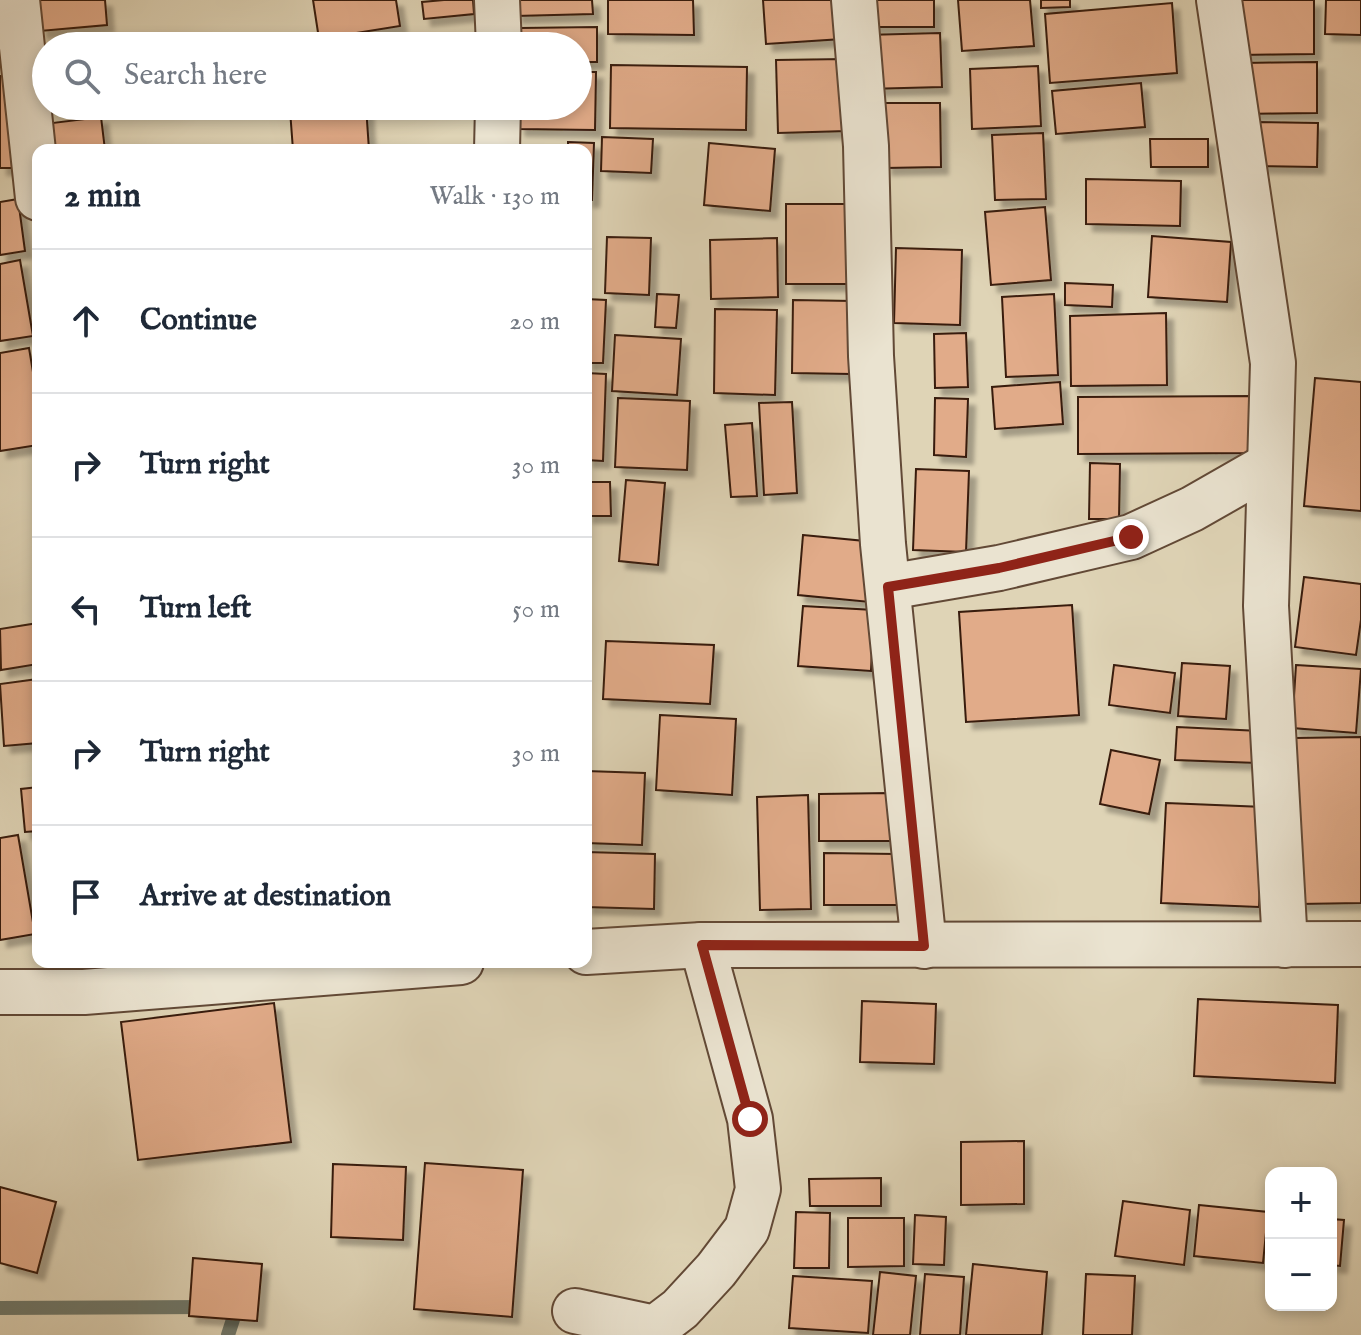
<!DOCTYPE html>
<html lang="en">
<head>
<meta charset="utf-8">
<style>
  body { margin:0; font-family:"IM FELL English",serif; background:#f6f6f7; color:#1f2937 }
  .controls { position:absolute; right:24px; bottom:24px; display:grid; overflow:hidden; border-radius:16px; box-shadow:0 4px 12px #0003 }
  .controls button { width:72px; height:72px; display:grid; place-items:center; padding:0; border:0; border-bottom:2px solid #e0e1e3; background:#fff; color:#1f2937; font:40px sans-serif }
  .stop { position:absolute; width:24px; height:24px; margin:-18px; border:6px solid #8f2418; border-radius:50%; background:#fff }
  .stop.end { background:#8f2418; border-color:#fff; box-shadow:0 2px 8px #0008 }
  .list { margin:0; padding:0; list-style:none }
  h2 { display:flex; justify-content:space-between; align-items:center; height:104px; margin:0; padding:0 32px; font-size:34px }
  h2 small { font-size:26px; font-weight:400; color:#747a83 }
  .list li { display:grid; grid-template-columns:52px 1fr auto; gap:24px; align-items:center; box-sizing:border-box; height:144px; padding:0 32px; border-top:2px solid #e0e1e3 }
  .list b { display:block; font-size:30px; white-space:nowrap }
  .list em { font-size:26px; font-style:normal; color:#747a83 }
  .icon { flex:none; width:44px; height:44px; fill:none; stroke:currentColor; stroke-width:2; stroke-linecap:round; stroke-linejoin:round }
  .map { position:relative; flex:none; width:1361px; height:1335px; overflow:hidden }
  .search { position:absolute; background:#fff; box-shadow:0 4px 12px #0003; left:32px; top:32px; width:560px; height:88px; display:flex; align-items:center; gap:20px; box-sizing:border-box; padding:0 28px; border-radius:44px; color:#747a83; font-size:30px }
  .panel { position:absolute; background:#fff; box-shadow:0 4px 12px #0003; left:32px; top:144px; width:560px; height:824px; border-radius:16px }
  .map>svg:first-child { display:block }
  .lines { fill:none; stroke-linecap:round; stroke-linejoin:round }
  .stream { stroke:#6f796c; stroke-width:14 }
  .building { fill:#e1ab89; stroke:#381b0c; stroke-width:2; filter:url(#shadow) }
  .street-casing { stroke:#624936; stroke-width:48 }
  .street { stroke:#eae3d0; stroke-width:44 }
  .route { stroke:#8f2418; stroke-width:10 }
</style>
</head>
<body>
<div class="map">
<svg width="1361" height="1335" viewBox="0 0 1361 1335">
  <defs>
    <filter id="shadow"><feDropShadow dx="7" dy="7" stdDeviation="2" flood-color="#0004"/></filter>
  </defs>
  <rect width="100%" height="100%" fill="#dfd4b6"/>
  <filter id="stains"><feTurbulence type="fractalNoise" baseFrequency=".0025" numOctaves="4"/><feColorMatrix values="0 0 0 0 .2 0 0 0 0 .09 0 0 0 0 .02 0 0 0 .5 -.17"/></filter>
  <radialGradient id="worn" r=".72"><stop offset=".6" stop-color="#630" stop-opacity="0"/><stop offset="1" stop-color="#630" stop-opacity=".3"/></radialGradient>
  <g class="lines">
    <g class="stream">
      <path d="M0 1308 208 1307"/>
      <path d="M228 1335 237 1307H232"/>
    </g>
  </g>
  <g class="building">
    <path d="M37 0H105L107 25 40 31Z"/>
    <path d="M313 0H396L400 26 319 39Z"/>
    <path d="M444 0H473L474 14 424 19 422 2Z"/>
    <path d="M515 0H592L593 14 515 16Z"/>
    <path d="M608 0H693L694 35 608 34Z"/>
    <path d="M763 0H840L842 39 766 44Z"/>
    <rect x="869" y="0" width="65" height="27"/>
    <path d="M958 0H1030L1034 46 962 51Z"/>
    <path d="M1041 0H1070V7L1041 8Z"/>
    <path d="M1237 0H1314V54L1238 55Z"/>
    <path d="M1326 0H1361V35L1325 34Z"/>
    <path d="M1172 3 1177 73 1050 83 1045 14Z"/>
    <path d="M597 27V62H578V46H520V28Z"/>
    <path d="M940 33 942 87 866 89 865 35Z"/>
    <path d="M845 59 847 131 778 133 776 60Z"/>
    <path d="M1317 62V113L1242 114 1241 63Z"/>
    <path d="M611 65 747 67 746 130 610 128Z"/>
    <path d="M1038 66 1041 126 972 129 970 69Z"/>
    <path d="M578 72H596L595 130 518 129V106H578Z"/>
    <path d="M0 76H10L12 168H0Z"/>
    <path d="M1141 83 1145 127 1056 134 1052 91Z"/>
    <path d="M884 103H940L941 167 885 168Z"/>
    <path d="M366 106 369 150H293L290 110Z"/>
    <path d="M101 117 105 150H47L44 124Z"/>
    <path d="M1253 122 1318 123 1317 167 1252 166Z"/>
    <path d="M1043 133 1046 199 995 200 992 135Z"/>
    <path d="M602 137 653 139 651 173 601 171Z"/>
    <path d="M1150 139H1208V167H1151Z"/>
    <path d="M568 142 594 143 592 200H586V150H568Z"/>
    <path d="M709 143 775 149 770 211 704 205Z"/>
    <path d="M1086 179 1181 181 1180 226 1086 224Z"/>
    <path d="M18 199 25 251 0 255V202Z"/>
    <rect x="786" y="204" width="62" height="80"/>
    <path d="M1045 207 1051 280 991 285 985 212Z"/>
    <path d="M1152 236 1231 242 1227 302 1148 297Z"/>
    <path d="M607 237 651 238 649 295 605 293Z"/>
    <path d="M777 238 778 297 711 299 710 240Z"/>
    <path d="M896 248 962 250 960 325 894 323Z"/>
    <path d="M20 260 33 336 0 341V264Z"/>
    <path d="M1065 283 1113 285 1112 307 1065 305Z"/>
    <path d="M657 294 679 295 676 328 655 327Z"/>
    <path d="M1054 294 1058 375 1006 377 1002 297Z"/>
    <path d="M586 299 606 300 603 363H586Z"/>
    <path d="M793 300 853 301 852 374 792 373Z"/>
    <path d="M715 309 777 310 775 395 714 393Z"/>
    <path d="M1166 313 1167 385 1071 386 1070 316Z"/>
    <path d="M966 333 968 387 935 388 934 334Z"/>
    <path d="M615 335 681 339 677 395 612 391Z"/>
    <path d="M29 348 38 402V445L0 451V353Z"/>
    <path d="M586 373 606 374 603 461 586 460Z"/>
    <path d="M1315 378 1361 382V511L1304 506Z"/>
    <path d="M1060 382 1063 424 995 429 992 387Z"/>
    <path d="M1251 396 1252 453 1078 454V397Z"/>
    <path d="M618 398 690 401 687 470 615 467Z"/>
    <path d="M935 398 968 399 966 457 934 455Z"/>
    <path d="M792 402 797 493 764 495 759 403Z"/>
    <path d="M752 423 757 496 731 497 725 425Z"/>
    <path d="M1090 463 1120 464 1119 519H1089Z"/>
    <path d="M916 469 969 471 966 552 913 550Z"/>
    <path d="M626 480 665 483 658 565 619 561Z"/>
    <path d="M586 482H610L611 516H586Z"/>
    <path d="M803 535 875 542 870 602 798 595Z"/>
    <path d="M1304 577 1361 584V620L1356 655 1295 647Z"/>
    <path d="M1072 605 1079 715 966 722 959 612Z"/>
    <path d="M803 606 874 610 871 671 798 666Z"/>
    <path d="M38 623V664L1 670 0 629Z"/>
    <path d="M606 641 714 645 710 704 603 699Z"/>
    <path d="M1182 663 1230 666 1226 719 1178 716Z"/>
    <path d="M1114 665 1175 673 1170 713 1109 705Z"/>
    <path d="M1296 665 1361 669 1356 733 1292 728Z"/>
    <path d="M38 679V743L4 746 0 684Z"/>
    <path d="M660 715 736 719 732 795 656 790Z"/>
    <path d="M1177 727 1260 731 1258 763 1175 760Z"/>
    <path d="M1361 737V903L1298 904 1295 738Z"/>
    <path d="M1111 750 1160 760 1149 814 1100 804Z"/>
    <path d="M586 771 645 773 642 845 586 843Z"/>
    <path d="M38 787V831L25 832 21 789Z"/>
    <path d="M890 793V841H819V794Z"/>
    <path d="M808 795 811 909 760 910 757 797Z"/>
    <path d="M1166 803 1264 807 1259 907 1161 903Z"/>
    <path d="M18 835 35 934 0 940V838Z"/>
    <path d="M586 852 655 854 654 909 586 907Z"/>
    <path d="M824 853 897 854 898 905H824Z"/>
    <path d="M1198 999 1338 1005 1335 1083 1194 1076Z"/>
    <path d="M862 1001 936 1004 934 1064 860 1062Z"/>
    <path d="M274 1003 291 1142 138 1160 121 1022Z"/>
    <path d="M1024 1141V1204L961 1205V1142Z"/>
    <path d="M425 1163 523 1170 512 1317 414 1309Z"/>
    <path d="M333 1164 406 1167 403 1240 331 1237Z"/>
    <path d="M881 1178V1206H810L809 1179Z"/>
    <path d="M0 1187 56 1202 37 1273 0 1263Z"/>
    <path d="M1123 1201 1190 1210 1184 1265 1115 1256Z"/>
    <path d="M1199 1205 1268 1212 1263 1263 1194 1256Z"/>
    <path d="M796 1212 830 1213 829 1268H794Z"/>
    <path d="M915 1215 946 1217 944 1265 913 1264Z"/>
    <path d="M848 1218H904V1266L848 1267Z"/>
    <path d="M1331 1219 1344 1220 1340 1266 1331 1265Z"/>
    <path d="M193 1258 262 1264 257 1321 189 1316Z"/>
    <path d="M973 1264 1047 1272 1042 1335H966Z"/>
    <path d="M880 1272 916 1276 910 1335H873Z"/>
    <path d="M925 1274 964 1277 960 1335H920Z"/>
    <path d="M1086 1274 1135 1276 1132 1335H1083Z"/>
    <path d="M793 1276 872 1281 868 1333 789 1328Z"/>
  </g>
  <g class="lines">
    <g class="street-casing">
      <g id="street">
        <path d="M17 0 38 198"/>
        <path d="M497 0 499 46"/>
        <path d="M854 0 866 146 871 356 883 544 924 946"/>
        <path d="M1219 0 1273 363 1266 606 1285 945"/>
        <path d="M497 150 498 106"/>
        <path d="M888 587 999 568 1131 537 1192 509 1269 465"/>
        <path d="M586 952 702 945 1361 944"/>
        <path d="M0 992H84L461 962"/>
        <path d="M575 1311 655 1328 680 1309 716 1270 747 1229 758 1189 750 1119 702 945"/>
      </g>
    </g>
    <use href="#street" class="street"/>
  </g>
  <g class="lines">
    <path class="route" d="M750 1119 702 945 924 946 888 587 999 568 1131 537"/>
  </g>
  <rect width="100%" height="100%" filter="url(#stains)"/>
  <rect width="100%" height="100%" fill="url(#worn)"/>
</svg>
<div class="controls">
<button>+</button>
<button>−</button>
</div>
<div class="stop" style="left:750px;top:1119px"></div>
<div class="stop end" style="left:1131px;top:537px"></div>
<div class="search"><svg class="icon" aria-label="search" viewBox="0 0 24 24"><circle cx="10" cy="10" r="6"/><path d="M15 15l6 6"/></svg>Search here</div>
<section class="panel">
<h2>2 min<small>Walk · 130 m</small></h2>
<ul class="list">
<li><svg class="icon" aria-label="ahead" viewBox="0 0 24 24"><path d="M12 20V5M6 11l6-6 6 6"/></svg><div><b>Continue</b></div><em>20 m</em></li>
<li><svg class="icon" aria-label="right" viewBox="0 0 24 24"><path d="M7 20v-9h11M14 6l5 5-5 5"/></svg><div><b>Turn right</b></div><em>30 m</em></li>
<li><svg class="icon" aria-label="left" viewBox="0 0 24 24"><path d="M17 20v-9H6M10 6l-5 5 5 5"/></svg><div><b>Turn left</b></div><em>50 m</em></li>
<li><svg class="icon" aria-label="right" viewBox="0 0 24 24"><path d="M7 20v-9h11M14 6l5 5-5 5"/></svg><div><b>Turn right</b></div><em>30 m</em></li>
<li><svg class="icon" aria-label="arrive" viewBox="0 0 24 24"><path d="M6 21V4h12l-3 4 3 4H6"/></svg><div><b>Arrive at destination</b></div></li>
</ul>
</section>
</div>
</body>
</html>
